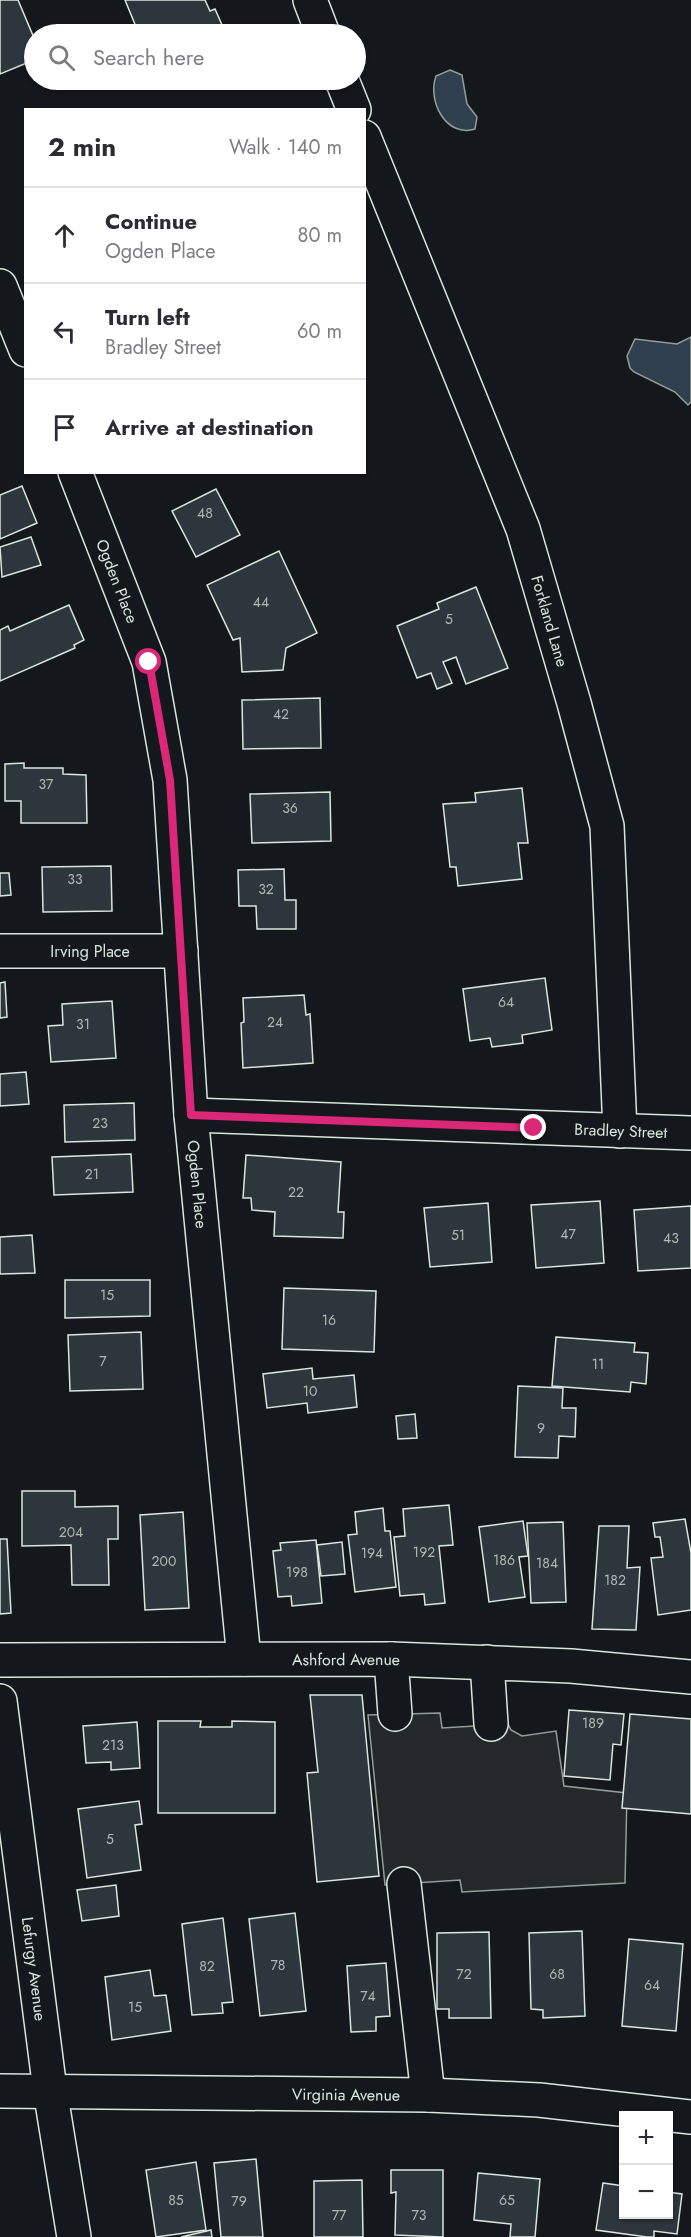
<!DOCTYPE html>
<html lang="en">
<head>
<meta charset="utf-8">
<style>
  body { margin:0; font-family:Jost,sans-serif; background:#f2f2f3; color:#2b2b33 }
  .controls { position:absolute; right:18px; bottom:18px; display:grid; overflow:hidden; border-radius:0px; box-shadow:0 2px 4px #0004 }
  .controls button { width:54px; height:54px; display:grid; place-items:center; padding:0; border:0; border-bottom:2px solid #e1e1e2; background:#fff; color:#2b2b33; font:30px sans-serif }
  .stop { position:absolute; width:18px; height:18px; margin:-14px; border:4px solid #db2777; border-radius:50%; background:#fff }
  .stop.end { background:#db2777; border-color:#fff; box-shadow:0 2px 6px #0008 }
  .list { margin:0; padding:0; list-style:none }
  h2 { display:flex; justify-content:space-between; align-items:center; height:78px; margin:0; padding:0 24px; font-size:26px }
  h2 small { font-size:20px; font-weight:400; color:#7c7c81 }
  .list li { display:grid; grid-template-columns:39px 1fr auto; gap:18px; align-items:center; box-sizing:border-box; height:96px; padding:0 24px; border-top:2px solid #e1e1e2 }
  .list b { display:block; font-size:22px; white-space:nowrap }
  .list p { margin:0; font-size:20px; white-space:nowrap; color:#7c7c81 }
  .list em { font-size:20px; font-style:normal; color:#7c7c81 }
  .icon { flex:none; width:33px; height:33px; fill:none; stroke:currentColor; stroke-width:2; stroke-linecap:round; stroke-linejoin:round }
  .map { position:relative; flex:none; width:691px; height:2237px; overflow:hidden }
  .search { position:absolute; background:#fff; box-shadow:0 2px 4px #0004; left:24px; top:24px; width:342px; height:66px; display:flex; align-items:center; gap:15px; box-sizing:border-box; padding:0 21px; border-radius:33px; color:#7c7c81; font-size:22px }
  .panel { position:absolute; background:#fff; box-shadow:0 2px 4px #0004; left:24px; top:108px; width:342px; height:366px; border-radius:0px }
  .map>svg:first-child { display:block }
  .parking { fill:#24282b; stroke:#939e99; stroke-width:1.5 }
  .water { fill:#2f3f4d; stroke:#939e99; stroke-width:1.5 }
  .building { fill:#2c363c; stroke:#d8e6dc; stroke-width:1.5 }
  .lines { fill:none; stroke-linecap:round; stroke-linejoin:round }
  .minor-casing { stroke:#d8e6dc; stroke-width:36 }
  .major-casing { stroke:#d8e6dc; stroke-width:36 }
  .minor { stroke:#14181c; stroke-width:33 }
  .major { stroke:#14181c; stroke-width:33 }
  .route { stroke:#db2777; stroke-width:8 }
  .labels { text-anchor:middle; dominant-baseline:central; stroke-width:4.5; stroke-linejoin:round; paint-order:stroke }
  .number-label { font-size:14px; fill:#adbab4 }
  .street-label { font-size:16px; fill:#d8e6dc; stroke:#14181c }
</style>
</head>
<body>
<div class="map">
<svg width="691" height="2237" viewBox="0 0 691 2237">
  <rect width="100%" height="100%" fill="#14181c"/>
  <path class="parking" d="M440 1713 442 1728 508 1724 511 1730 522 1736 556 1731 564 1786 627 1793 625 1883 462 1892 460 1880 385 1885 368 1715Z"/>
  <g class="water">
    <path d="M450 70 462 75 467 104 477 117 475 129C446 138 427 101 436 76Z"/>
    <path d="M691 337V402L688 405 675 392 634 372 630 368 627 356 635 339 677 344Z"/>
  </g>
  <g class="building">
    <path d="M0 0H18L34 38V60L0 74Z"/>
    <path d="M125 0H205L210 11 215 9 226 34H139Z"/>
    <path d="M22 486 37 523 0 539V495Z"/>
    <path d="M216 489 240 535 196 557 172 511Z"/>
    <path d="M31 537 41 565 2 577 0 547Z"/>
    <path d="M279 551 317 633 286 648 283 670 242 672 240 638 233 640 207 585Z"/>
    <path d="M476 587 508 668 466 684 456 657 443 662 452 683 437 689 431 673 417 678 397 626 439 609 437 603Z"/>
    <path d="M69 605 84 640 74 645 75 648 0 681V630L8 626 10 631Z"/>
    <path d="M320 698 321 748 243 749 242 700Z"/>
    <path d="M24 763V768H63V774L86 775 87 823H21V801H5V764Z"/>
    <path d="M522 788 528 843H518L522 879 458 886 456 867H450L443 804 476 802 475 793Z"/>
    <path d="M330 792 331 841 252 843 250 794Z"/>
    <path d="M111 866 112 911 43 912 42 867Z"/>
    <path d="M284 869 285 900H296V929H257L256 906H239L238 870Z"/>
    <path d="M0 873H9L11 895 0 896Z"/>
    <path d="M545 978 552 1030 522 1035 523 1043 492 1047 490 1038 470 1041 463 989Z"/>
    <path d="M5 982 7 1017 0 1018V983Z"/>
    <path d="M304 995 306 1015 310 1014 313 1063 243 1068 241 1023 244 1022 243 998Z"/>
    <path d="M112 1001 116 1058 51 1062 48 1026 63 1025 62 1004Z"/>
    <path d="M26 1072 29 1104 0 1106V1074Z"/>
    <path d="M134 1103 135 1140 65 1142 64 1105Z"/>
    <path d="M131 1154 133 1192 54 1195 52 1157Z"/>
    <path d="M246 1155 341 1162 338 1212H344L343 1238 274 1236 275 1212 252 1210 251 1198H243Z"/>
    <path d="M600 1201 604 1263 536 1268 531 1205Z"/>
    <path d="M488 1203 492 1262 430 1267 424 1208Z"/>
    <path d="M691 1206V1268L638 1271 634 1210Z"/>
    <path d="M32 1235 35 1273 0 1274V1237Z"/>
    <path d="M65 1280H150V1316L65 1318Z"/>
    <path d="M284 1288 376 1291 374 1352 282 1349Z"/>
    <path d="M141 1332 143 1389 70 1391 68 1335Z"/>
    <path d="M556 1337 635 1343 634 1352 648 1353 646 1384 631 1382 630 1392 552 1386Z"/>
    <path d="M312 1368 313 1379 354 1375 357 1407 308 1413 307 1403 267 1408 263 1374Z"/>
    <path d="M518 1386 563 1388 562 1408H576L575 1437 559 1436 558 1458 515 1457Z"/>
    <path d="M415 1414 417 1438 398 1439 396 1416Z"/>
    <path d="M22 1491H75V1507L118 1506V1539H108L109 1585H72L71 1545 22 1546Z"/>
    <path d="M449 1505 453 1545 439 1546 445 1603 425 1605 424 1594 400 1596 394 1537 405 1536 403 1509Z"/>
    <path d="M383 1508 385 1531H390L396 1587 355 1592 348 1535 357 1534 355 1512Z"/>
    <path d="M183 1512 189 1608 145 1610 140 1515Z"/>
    <path d="M685 1519 691 1553V1610L658 1615 651 1558 663 1557 660 1537H655L653 1523Z"/>
    <path d="M523 1521 528 1556 519 1557 525 1597 489 1602 479 1527Z"/>
    <path d="M563 1522 566 1602 531 1603 527 1523Z"/>
    <path d="M599 1526H629L627 1568 640 1567 636 1630 592 1629Z"/>
    <path d="M0 1539H7L11 1613 0 1614Z"/>
    <path d="M316 1540 322 1603 292 1606 291 1596 278 1597 273 1551 281 1550 280 1543Z"/>
    <path d="M342 1542 345 1574 321 1576 317 1545Z"/>
    <path d="M310 1695H362L379 1876 317 1882 307 1773 318 1772Z"/>
    <path d="M569 1710 624 1714 621 1745 613 1744 610 1780 564 1776Z"/>
    <path d="M630 1714 691 1719V1814L622 1808Z"/>
    <path d="M158 1721H201L200 1727H232V1721L275 1722V1813H158Z"/>
    <path d="M137 1722 140 1768 111 1770V1762L86 1763 83 1726Z"/>
    <path d="M139 1801 142 1824 135 1825 141 1870 87 1878 78 1809Z"/>
    <path d="M116 1885 119 1916 82 1921 77 1890Z"/>
    <path d="M295 1913 306 2011 260 2016 249 1919Z"/>
    <path d="M223 1918 233 2002 222 2003 223 2013 192 2015 182 1924Z"/>
    <path d="M582 1931 585 2016 543 2018V2010L531 2009 529 1933Z"/>
    <path d="M489 1932 491 2018H449V2009H437V1933Z"/>
    <path d="M629 1939 683 1944 676 2031 622 2026Z"/>
    <path d="M386 1963 390 2016 376 2017V2031L351 2032 347 1966Z"/>
    <path d="M150 1970 154 1996 166 1995 171 2031 112 2040 105 1977Z"/>
    <path d="M256 2159 263 2237H221L214 2163Z"/>
    <path d="M196 2162 206 2230 156 2237 146 2170Z"/>
    <path d="M391 2170H443V2237L395 2235 396 2192 391 2193Z"/>
    <path d="M478 2173 540 2179 535 2237H510L511 2224 474 2220Z"/>
    <path d="M362 2180 363 2237H314V2181Z"/>
    <path d="M603 2183 624 2186V2214H668V2192L682 2194 677 2234 654 2231V2237H647L596 2230Z"/>
    <path d="M211 2230 212 2237H181Z"/>
  </g>
  <g class="lines">
    <g class="minor-casing">
      <g id="minor">
        <path d="M310 0 323 34"/>
        <path d="M342 80 354 110"/>
        <path id="s1" d="M364 137 523 529 574 703 607 826 620 1131"/>
        <path d="M0 286 26 350"/>
        <path id="s2" d="M75 472 149 662 170 780 191 1115 244 1659"/>
        <path id="s3" d="M0 951H181"/>
        <path id="s4" d="M191 1115 691 1133"/>
        <path d="M391 1659 395 1714"/>
        <path d="M487 1662 491 1724"/>
        <path id="s5" d="M0 1701 50 2090 74 2237"/>
        <path d="M404 1884 428 2095"/>
        <path id="s6" d="M0 2091 428 2095 539 2100 691 2117"/>
      </g>
    </g>
    <g class="major-casing">
      <g id="major">
        <path id="s7" d="M0 1660 391 1659 571 1666 691 1677"/>
      </g>
    </g>
    <use href="#minor" class="minor"/>
    <use href="#major" class="major"/>
  </g>
  <g class="lines">
    <path class="route" d="M149 662 170 780 191 1115 534 1128"/>
  </g>
  <g class="labels">
    <g class="number-label">
      <text x="205" y="513">48</text>
      <text x="261" y="602">44</text>
      <text x="449" y="619">5</text>
      <text x="281" y="714">42</text>
      <text x="46" y="784">37</text>
      <text x="290" y="808">36</text>
      <text x="75" y="879">33</text>
      <text x="266" y="889">32</text>
      <text x="506" y="1002">64</text>
      <text x="275" y="1022">24</text>
      <text x="83" y="1024">31</text>
      <text x="100" y="1123">23</text>
      <text x="92" y="1174">21</text>
      <text x="296" y="1192">22</text>
      <text x="568" y="1234">47</text>
      <text x="458" y="1235">51</text>
      <text x="671" y="1238">43</text>
      <text x="107" y="1295">15</text>
      <text x="329" y="1320">16</text>
      <text x="103" y="1361">7</text>
      <text x="598" y="1364">11</text>
      <text x="310" y="1391">10</text>
      <text x="541" y="1428">9</text>
      <text x="71" y="1532">204</text>
      <text x="424" y="1552">192</text>
      <text x="372" y="1553">194</text>
      <text x="504" y="1560">186</text>
      <text x="164" y="1561">200</text>
      <text x="547" y="1563">184</text>
      <text x="297" y="1572">198</text>
      <text x="615" y="1580">182</text>
      <text x="593" y="1723">189</text>
      <text x="113" y="1745">213</text>
      <text x="110" y="1839">5</text>
      <text x="278" y="1965">78</text>
      <text x="207" y="1966">82</text>
      <text x="464" y="1974">72</text>
      <text x="557" y="1974">68</text>
      <text x="652" y="1985">64</text>
      <text x="368" y="1996">74</text>
      <text x="135" y="2007">15</text>
      <text x="176" y="2200">85</text>
      <text x="507" y="2200">65</text>
      <text x="239" y="2201">79</text>
      <text x="339" y="2215">77</text>
      <text x="419" y="2215">73</text>
    </g>
    <g class="street-label">
      <text stroke="none"><textPath href="#s2" startOffset="117">Ogden Place</textPath></text>
      <text stroke="none"><textPath href="#s1" startOffset="519">Forkland Lane</textPath></text>
      <text stroke="none"><textPath href="#s3" startOffset="90">Irving Place</textPath></text>
      <text stroke="none"><textPath href="#s4" startOffset="430">Bradley Street</textPath></text>
      <text stroke="none"><textPath href="#s2" startOffset="729">Ogden Place</textPath></text>
      <text stroke="none"><textPath href="#s7" startOffset="346">Ashford Avenue</textPath></text>
      <text stroke="none"><textPath href="#s5" startOffset="270">Lefurgy Avenue</textPath></text>
      <text stroke="none"><textPath href="#s6" startOffset="346">Virginia Avenue</textPath></text>
    </g>
  </g>
</svg>
<div class="controls">
<button>+</button>
<button>−</button>
</div>
<div class="stop" style="left:149px;top:662px"></div>
<div class="stop end" style="left:534px;top:1128px"></div>
<div class="search"><svg class="icon" aria-label="search" viewBox="0 0 24 24"><circle cx="10" cy="10" r="6"/><path d="M15 15l6 6"/></svg>Search here</div>
<section class="panel">
<h2>2 min<small>Walk · 140 m</small></h2>
<ul class="list">
<li><svg class="icon" aria-label="ahead" viewBox="0 0 24 24"><path d="M12 20V5M6 11l6-6 6 6"/></svg><div><b>Continue</b><p>Ogden Place</p></div><em>80 m</em></li>
<li><svg class="icon" aria-label="left" viewBox="0 0 24 24"><path d="M17 20v-9H6M10 6l-5 5 5 5"/></svg><div><b>Turn left</b><p>Bradley Street</p></div><em>60 m</em></li>
<li><svg class="icon" aria-label="arrive" viewBox="0 0 24 24"><path d="M6 21V4h12l-3 4 3 4H6"/></svg><div><b>Arrive at destination</b></div></li>
</ul>
</section>
</div>
</body>
</html>
